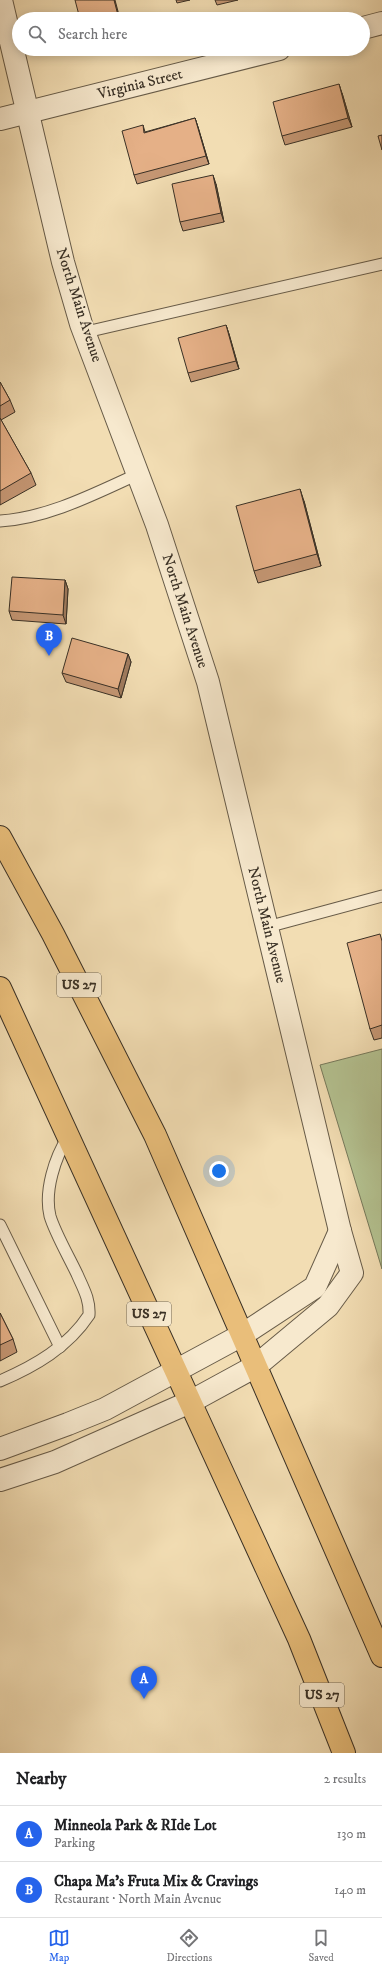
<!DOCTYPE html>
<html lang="en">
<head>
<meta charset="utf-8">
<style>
  body { margin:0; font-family:"IM FELL DW Pica",serif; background:#f2f2f2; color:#202124 }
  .you { position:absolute; left:219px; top:1171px; width:14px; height:14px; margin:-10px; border:3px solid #fff; border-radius:50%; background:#1a73e8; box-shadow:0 0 0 6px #1a73e833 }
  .badge { display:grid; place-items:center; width:26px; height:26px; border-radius:50%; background:#2563eb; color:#fff; font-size:13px; font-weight:700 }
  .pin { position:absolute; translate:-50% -33px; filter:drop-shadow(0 1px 2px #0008) }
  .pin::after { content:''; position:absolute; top:21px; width:14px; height:12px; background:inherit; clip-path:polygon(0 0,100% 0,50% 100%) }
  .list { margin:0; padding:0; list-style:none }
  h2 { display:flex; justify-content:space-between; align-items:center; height:52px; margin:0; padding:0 16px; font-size:17px }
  h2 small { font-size:13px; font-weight:400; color:#757577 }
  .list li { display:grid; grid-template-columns:26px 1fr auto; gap:12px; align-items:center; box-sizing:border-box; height:56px; padding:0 16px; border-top:1px solid #e0e0e0 }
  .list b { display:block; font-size:15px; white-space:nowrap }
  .list p { margin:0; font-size:13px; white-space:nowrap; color:#757577 }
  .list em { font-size:13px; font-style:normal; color:#757577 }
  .icon { flex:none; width:22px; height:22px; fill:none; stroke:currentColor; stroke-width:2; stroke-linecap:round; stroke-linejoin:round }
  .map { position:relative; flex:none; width:382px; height:1753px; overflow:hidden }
  .search { position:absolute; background:#fff; box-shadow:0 2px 10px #0003; left:12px; right:12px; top:12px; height:44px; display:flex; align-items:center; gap:10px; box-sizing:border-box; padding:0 14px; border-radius:22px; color:#757577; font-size:15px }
  .sheet { height:164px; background:#fff }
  nav { display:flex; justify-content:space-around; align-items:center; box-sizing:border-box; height:56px; border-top:1px solid #e0e0e0; background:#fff; font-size:11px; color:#757577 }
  nav a { display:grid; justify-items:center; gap:2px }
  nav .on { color:#2563eb }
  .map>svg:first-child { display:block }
  .green { fill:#b4c291; stroke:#76795b }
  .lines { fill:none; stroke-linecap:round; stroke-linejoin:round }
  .service-casing { stroke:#675b48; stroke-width:13 }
  .minor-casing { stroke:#675b48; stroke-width:24 }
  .tertiary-casing { stroke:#675b48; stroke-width:24 }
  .trunk-casing { stroke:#393025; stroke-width:24 }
  .service { stroke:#f7e9ce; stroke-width:11 }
  .minor { stroke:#f7e9ce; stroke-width:22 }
  .tertiary { stroke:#f7e9ce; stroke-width:22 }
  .trunk { stroke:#e9be7a; stroke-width:22 }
  .wall { fill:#c59774; stroke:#393025 }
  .shaded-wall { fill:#a07b5e; stroke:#393025 }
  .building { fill:#e5b087; stroke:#393025 }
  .labels { text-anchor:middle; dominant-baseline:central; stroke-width:3.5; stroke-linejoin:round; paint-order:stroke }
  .shield { fill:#f7e9ce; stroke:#726858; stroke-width:1 }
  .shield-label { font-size:14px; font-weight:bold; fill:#393025 }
  .street-label { font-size:15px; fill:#393025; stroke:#f7e9ce }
</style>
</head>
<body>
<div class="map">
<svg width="382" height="1753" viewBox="0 0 382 1753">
  <rect width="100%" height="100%" fill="#f2ddb3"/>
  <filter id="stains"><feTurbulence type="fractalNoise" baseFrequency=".005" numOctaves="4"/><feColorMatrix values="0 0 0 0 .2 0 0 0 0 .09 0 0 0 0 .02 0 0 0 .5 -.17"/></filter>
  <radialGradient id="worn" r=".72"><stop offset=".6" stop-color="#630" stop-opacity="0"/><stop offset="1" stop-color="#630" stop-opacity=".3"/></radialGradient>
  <path class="green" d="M382 1049V1269L320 1065Z"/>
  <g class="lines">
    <g class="service-casing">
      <g id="service">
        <path d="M86 332 382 264"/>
        <path d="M0 521C48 518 94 494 138 474"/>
        <path d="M267 927 382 896"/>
        <path d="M0 1225 60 1347"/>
        <path d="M0 1381C35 1366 68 1347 89 1315 90 1299 83 1288 77 1274 69 1257 55 1233 50 1216 44 1191 55 1157 68 1137"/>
      </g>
    </g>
    <g class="minor-casing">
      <g id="minor">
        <path d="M363 28 382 23"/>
        <path d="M0 119 279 49"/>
      </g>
    </g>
    <g class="tertiary-casing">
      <g id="tertiary">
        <path d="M0 1449 68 1424 105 1409 242 1335 315 1287 340 1231"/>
        <path d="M0 1480 55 1462 190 1402 256 1366 328 1306 352 1273 340 1231 208 682 157 525 81 324 63 262 1 0"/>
      </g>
    </g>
    <g class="trunk-casing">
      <g id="trunk">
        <path d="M0 837 53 934 155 1135 382 1656"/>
        <path d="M0 988 299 1639 344 1753"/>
      </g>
    </g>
    <use href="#service" class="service"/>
    <use href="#minor" class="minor"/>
    <use href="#tertiary" class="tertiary"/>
    <use href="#trunk" class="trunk"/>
  </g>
  <g class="wall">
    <path d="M176 0H190L177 3Z"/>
    <path d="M215 0H238L217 5Z"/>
    <path d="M342 93 352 127 285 145 282 136Z"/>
    <path d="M195 118 198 127 209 164 137 184 134 175 143 125 145 132Z"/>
    <path d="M216 184 224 222 183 231 180 222Z"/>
    <path d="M226 325 229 334 239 369 191 382 188 373Z"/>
    <path d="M0 382 10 400 15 412 1 420 31 473 36 485 0 505Z"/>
    <path d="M304 501 321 566 258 583 254 571Z"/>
    <path d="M65 580 68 589 66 624 12 620 9 611Z"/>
    <path d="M128 654 131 662 121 698 66 682 62 673Z"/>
    <path d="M382 939V1038L374 1040 370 1029Z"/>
    <path d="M0 1313 13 1339 17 1352 0 1361Z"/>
  </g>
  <g class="shaded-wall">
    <path d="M114 0H115L120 19H119Z"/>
    <path d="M339 84 342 93 352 127 348 118Z"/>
    <path d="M195 118 198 127 209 164 206 156Z"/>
    <path d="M213 175 216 184 224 222 221 213Z"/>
    <path d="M226 325 229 334 239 369 236 361Z"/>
    <path d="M300 489 304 501 321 566 317 554Z"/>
    <path d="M65 580 68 589 66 624 63 615Z"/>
    <path d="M128 654 131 662 121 698 118 689Z"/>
  </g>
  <g class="building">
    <path d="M75 0H114L119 19H80Z"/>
    <path d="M339 84 348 118 282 136 273 102Z"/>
    <path d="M195 118 206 156 134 175 122 131 143 125 144 133Z"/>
    <path d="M382 135V150L378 136Z"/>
    <path d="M213 175 221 213 180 222 172 184Z"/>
    <path d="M226 325 236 361 188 373 178 338Z"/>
    <path d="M0 382 10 400 0 406Z"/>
    <path d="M0 418 31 473 0 491Z"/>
    <path d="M300 489 317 554 254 571 236 506Z"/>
    <path d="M12 577 65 580 63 615 9 611Z"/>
    <path d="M72 638 128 654 118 689 62 673Z"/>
    <path d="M380 934 382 941V1025L370 1029 347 943Z"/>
    <path d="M0 1313 13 1339 0 1345Z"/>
  </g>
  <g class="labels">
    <g class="shield">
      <rect x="57" y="973" width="44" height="24" rx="3"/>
      <rect x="127" y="1302" width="44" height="24" rx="3"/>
      <rect x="300" y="1683" width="44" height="24" rx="3"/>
    </g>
    <g class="shield-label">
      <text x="79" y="985">US 27</text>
      <text x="149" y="1314">US 27</text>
      <text x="322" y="1695">US 27</text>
    </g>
    <g class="street-label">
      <text transform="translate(140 84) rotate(-14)">Virginia Street</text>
      <text transform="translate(79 305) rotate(72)">North Main Avenue</text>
      <text transform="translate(185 611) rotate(72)">North Main Avenue</text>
      <text transform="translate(267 925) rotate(76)">North Main Avenue</text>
    </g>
  </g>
  <rect width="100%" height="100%" filter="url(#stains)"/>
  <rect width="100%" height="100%" fill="url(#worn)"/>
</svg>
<div class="you"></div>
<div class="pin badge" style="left:144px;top:1699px">A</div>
<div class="pin badge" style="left:49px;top:656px">B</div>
<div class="search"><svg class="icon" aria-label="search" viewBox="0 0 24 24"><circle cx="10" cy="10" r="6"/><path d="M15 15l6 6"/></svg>Search here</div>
</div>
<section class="sheet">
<h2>Nearby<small>2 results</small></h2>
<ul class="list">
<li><span class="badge">A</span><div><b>Minneola Park &amp; RIde Lot</b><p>Parking</p></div><em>130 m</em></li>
<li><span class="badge">B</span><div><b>Chapa Ma's Fruta Mix &amp; Cravings</b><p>Restaurant · North Main Avenue</p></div><em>140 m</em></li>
</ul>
</section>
<nav>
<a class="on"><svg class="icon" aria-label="map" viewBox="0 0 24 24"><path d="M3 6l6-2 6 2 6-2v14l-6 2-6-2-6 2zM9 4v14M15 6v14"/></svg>Map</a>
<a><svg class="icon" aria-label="directions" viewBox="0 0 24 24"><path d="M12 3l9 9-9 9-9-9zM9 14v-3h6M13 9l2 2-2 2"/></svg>Directions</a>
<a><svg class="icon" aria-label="saved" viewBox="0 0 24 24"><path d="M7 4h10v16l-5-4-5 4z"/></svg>Saved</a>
</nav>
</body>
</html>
